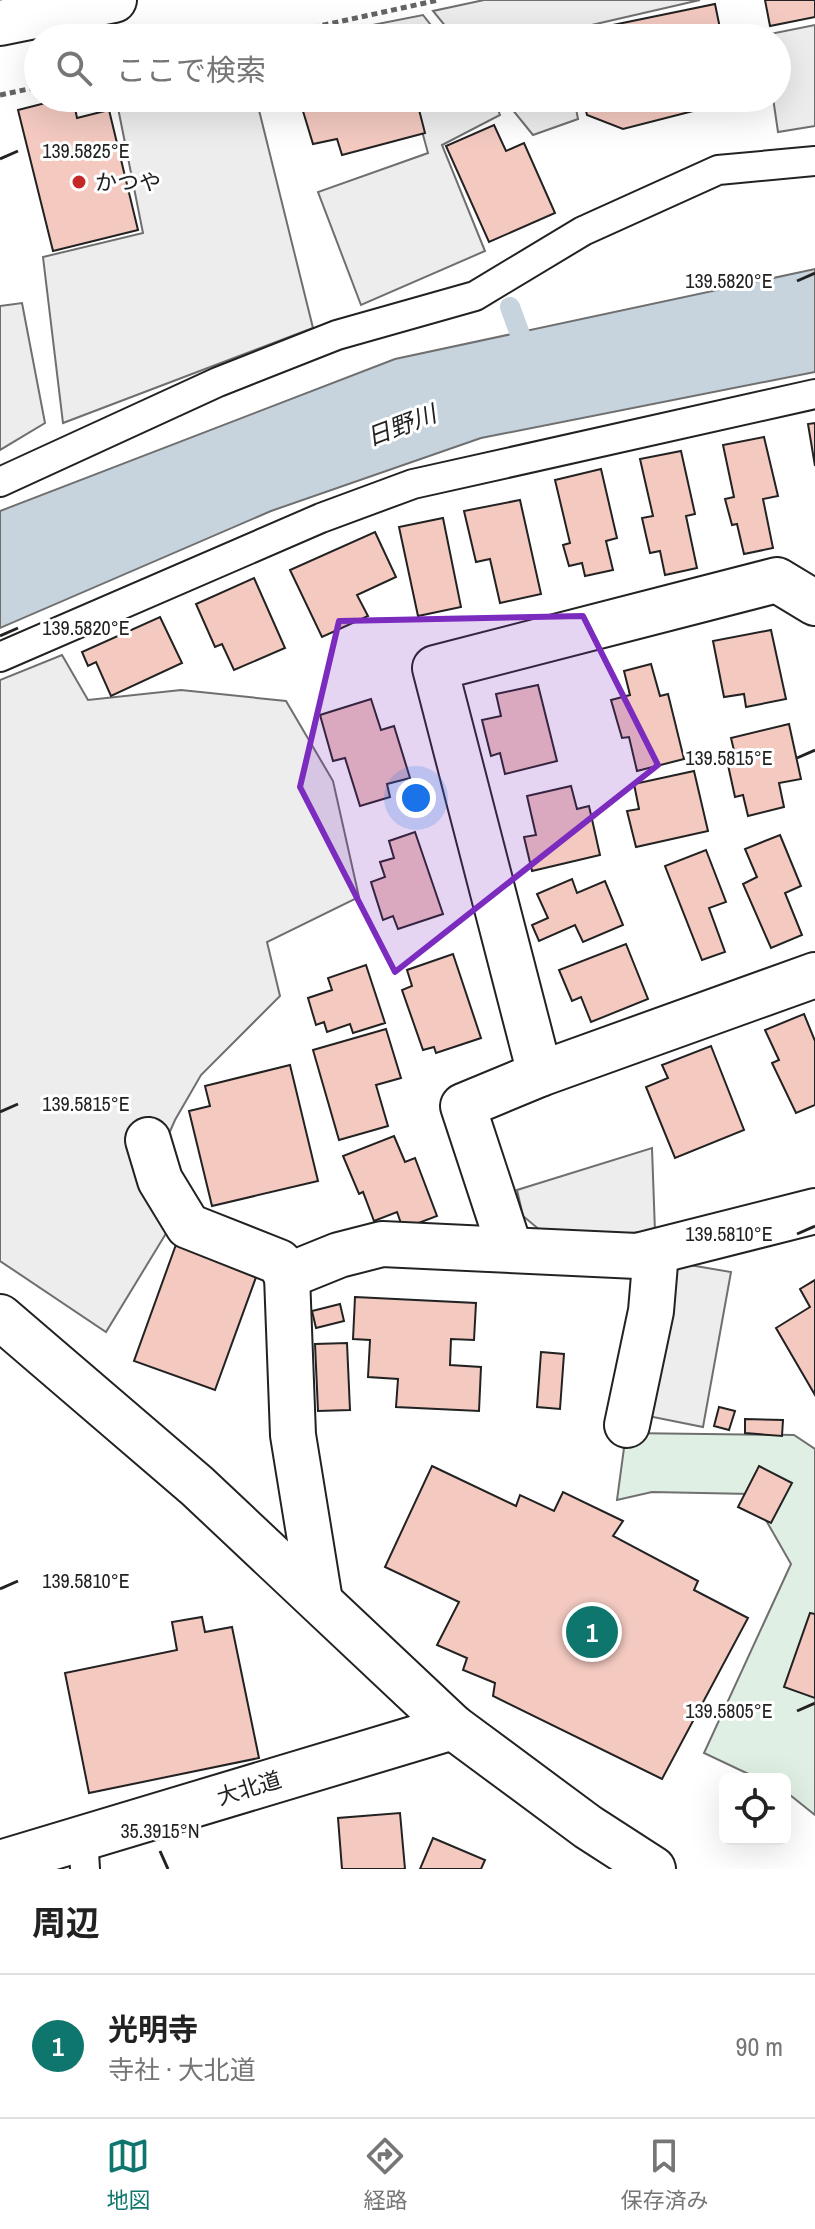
<!DOCTYPE html>
<html lang="ja">
<head>
<meta charset="utf-8">
<style>
  body { margin:0; font-family:"Archivo Narrow","Noto Sans JP",sans-serif; background:#f2f2f2; color:#222 }
  .controls { position:absolute; right:24px; bottom:24px; display:grid; overflow:hidden; border-radius:12px; box-shadow:0 8px 32px #0002 }
  .controls button { width:72px; height:72px; display:grid; place-items:center; padding:0; border:0; border-bottom:2px solid #e0e0e0; background:#fff; color:#222; font:40px sans-serif }
  .you { position:absolute; left:416px; top:798px; width:28px; height:28px; margin:-20px; border:6px solid #fff; border-radius:50%; background:#1a73e8; box-shadow:0 0 0 12px #1a73e833 }
  .badge { display:grid; place-items:center; width:52px; height:52px; border-radius:50%; background:#0f766e; color:#fff; font-size:26px; font-weight:700 }
  .pin { position:absolute; translate:-50% -50%; border:4px solid #fff; box-shadow:0 2px 8px #0006 }
  .list { margin:0; padding:0; list-style:none }
  h2 { display:flex; justify-content:space-between; align-items:center; height:104px; margin:0; padding:0 32px; font-size:34px }
  h2 small { font-size:26px; font-weight:400; color:#767676 }
  .list li { display:grid; grid-template-columns:52px 1fr auto; gap:24px; align-items:center; box-sizing:border-box; height:144px; padding:0 32px; border-top:2px solid #e0e0e0 }
  .list b { display:block; font-size:30px; white-space:nowrap }
  .list p { margin:0; font-size:26px; white-space:nowrap; color:#767676 }
  .list em { font-size:26px; font-style:normal; color:#767676 }
  .icon { flex:none; width:44px; height:44px; fill:none; stroke:currentColor; stroke-width:2; stroke-linecap:round; stroke-linejoin:round }
  .map { position:relative; flex:none; width:815px; height:1869px; overflow:hidden }
  .search { position:absolute; background:#fff; box-shadow:0 8px 32px #0002; left:24px; right:24px; top:24px; height:88px; display:flex; align-items:center; gap:20px; box-sizing:border-box; padding:0 28px; border-radius:44px; color:#767676; font-size:30px }
  .sheet { height:248px; background:#fff }
  nav { display:flex; justify-content:space-around; align-items:center; box-sizing:border-box; height:112px; border-top:2px solid #e0e0e0; background:#fff; font-size:22px; color:#767676 }
  nav a { display:grid; justify-items:center; gap:4px }
  nav .on { color:#0f766e }
  .map>svg:first-child { display:block }
  .green { fill:#e0efe3; stroke:#6f6f6f; stroke-width:2 }
  .parking { fill:#ededed; stroke:#6f6f6f; stroke-width:2 }
  .water { fill:#c7d3dd; stroke:#6f6f6f; stroke-width:2 }
  .lines { fill:none; stroke-linecap:round; stroke-linejoin:round }
  .stream { stroke:#c7d3dd; stroke-width:20 }
  .building { fill:#f3c9c0; stroke:#222; stroke-width:2 }
  .service-casing { stroke:#222; stroke-width:32 }
  .minor-casing { stroke:#222; stroke-width:48 }
  .tertiary-casing { stroke:#222; stroke-width:48 }
  .primary-casing { stroke:#222; stroke-width:48 }
  .path { stroke:#646464; stroke-width:5; stroke-dasharray:6 4; stroke-linecap:butt }
  .service { stroke:#fff; stroke-width:28 }
  .minor { stroke:#fff; stroke-width:44 }
  .tertiary { stroke:#fff; stroke-width:44 }
  .primary { stroke:#fff; stroke-width:44 }
  .marked { fill:#7b2cbf; fill-opacity:0.2; stroke:#7b2cbf; stroke-width:6; stroke-linejoin:round }
  .ticks { fill:none; stroke:#222; stroke-width:3 }
  .poi-dot { fill:#c62828; stroke:#fff; stroke-width:3 }
  .labels { text-anchor:middle; dominant-baseline:central; stroke-width:6; stroke-linejoin:round; paint-order:stroke }
  .poi-label { font-size:22px; fill:#222; stroke:#fff; text-anchor:start }
  .street-label { font-size:22px; fill:#222; stroke:#fff }
  .water-label { font-size:24px; font-style:italic; fill:#222; stroke:#fff }
  .ticks-label { font-size:20px; text-anchor:middle; fill:#222; stroke:#fff; stroke-width:6; stroke-linejoin:round; paint-order:stroke }
</style>
</head>
<body>
<div class="map">
<svg width="815" height="1869" viewBox="0 0 815 1869">
  <rect width="100%" height="100%" fill="#fff"/>
  <path class="green" d="M626 1433 794 1435 815 1449V1815L785 1791V1779H759L704 1753 791 1564 751 1494 652 1492 617 1500Z"/>
  <g class="parking">
    <path d="M484 0H700L561 32 562 38H455L433 11Z"/>
    <path d="M423 15 441 38H381L367 26Z"/>
    <path d="M815 25V126L778 132 773 98H777V38H765V35Z"/>
    <path d="M116 98H256L313 328 63 423 43 257 143 233Z"/>
    <path d="M413 98H489L497 107 500 115 442 145 485 251 361 305 318 192 428 153Z"/>
    <path d="M503 98H574L578 119 533 135Z"/>
    <path d="M22 303 45 423 0 450V306Z"/>
    <path d="M62 655 88 700 181 690 286 701 333 781 359 897 267 942 280 996 201 1075 175 1120 164 1145 187 1199 106 1332 0 1261V680Z"/>
    <path d="M652 1148 655 1232 547 1236 523 1216 517 1190Z"/>
    <path d="M672 1262 731 1272 703 1427 643 1415Z"/>
  </g>
  <path class="water" d="M815 269V372L481 438 271 511 0 628V511L395 359Z"/>
  <g class="lines">
    <path class="stream" d="M510 307 528 356"/>
  </g>
  <g class="building">
    <path d="M765 0H815V17L770 26Z"/>
    <path d="M715 4 722 38H570L569 34Z"/>
    <path d="M65 98H73L77 118 109 110 138 230 53 251 18 110Z"/>
    <path d="M299 98H416L425 133 342 155 337 139 313 144Z"/>
    <path d="M583 98H735L736 100 623 129 587 115Z"/>
    <path d="M494 125 506 151 524 143 555 213 489 242 446 146Z"/>
    <path d="M815 423V466L808 424Z"/>
    <path d="M764 437 778 496 763 499 773 548 744 554 737 524 732 525 725 499 734 497 723 445Z"/>
    <path d="M681 451 695 514 686 516 697 568 665 575 660 551 650 553 642 518 653 516 640 459Z"/>
    <path d="M601 469 617 538 606 541 613 570 585 576 582 563 569 566 563 545 570 543 555 480Z"/>
    <path d="M520 500 541 594 500 603 490 559 476 562 464 511Z"/>
    <path d="M443 518 461 607 418 616 399 527Z"/>
    <path d="M375 532 396 577 357 595 368 616 322 637 290 570Z"/>
    <path d="M254 578 285 648 234 670 222 644 215 647 196 604Z"/>
    <path d="M160 617 182 663 111 696 96 662 88 666 82 652Z"/>
    <path d="M771 630 786 699 746 707 744 694 724 697 713 641Z"/>
    <path d="M651 664 660 696 668 694 684 759 637 771 629 737 622 738 611 700 630 695 624 671Z"/>
    <path d="M538 685 557 761 505 774 500 753 491 756 482 720 501 716 496 694Z"/>
    <path d="M371 699 381 730 394 726 410 778 387 784 390 797 360 806 345 758 333 761 320 715Z"/>
    <path d="M789 724 801 779 779 783 784 807 748 816 743 795 735 797 728 765 737 763 731 738Z"/>
    <path d="M694 771 708 831 636 847 627 811 639 809 634 784Z"/>
    <path d="M571 786 577 809 589 806 600 855 532 871 524 837 536 835 527 796Z"/>
    <path d="M415 832 443 914 398 929 393 916 383 920 371 882 385 877 380 862 394 858 389 841Z"/>
    <path d="M780 835 801 886 785 893 802 935 771 948 743 884 757 877 745 849Z"/>
    <path d="M706 850 726 902 709 908 725 952 702 960 665 866Z"/>
    <path d="M572 879 577 893 605 881 623 925 583 942 575 925 539 941 532 925 548 918 537 894Z"/>
    <path d="M626 944 648 999 591 1022 581 997 572 1001 559 970Z"/>
    <path d="M453 954 481 1038 436 1053 434 1047 423 1050 402 990 412 986 407 970Z"/>
    <path d="M366 965 385 1023 353 1033 350 1024 327 1032 324 1022 316 1025 308 998 332 990 328 978Z"/>
    <path d="M804 1014 815 1041V1105L796 1113 772 1063 779 1060 765 1030Z"/>
    <path d="M386 1029 401 1078 376 1085 388 1126 339 1140 313 1050Z"/>
    <path d="M711 1046 744 1130 675 1158 646 1087 668 1078 662 1065Z"/>
    <path d="M290 1065 318 1181 212 1206 189 1111 210 1106 205 1086Z"/>
    <path d="M394 1136 405 1162 415 1158 437 1216 403 1229 397 1212 374 1221 363 1192 359 1194 343 1156Z"/>
    <path d="M178 1239 259 1269 215 1390 134 1361Z"/>
    <path d="M815 1280V1395L776 1328 810 1307 800 1289Z"/>
    <path d="M355 1297 476 1303 474 1340 451 1339 450 1365 481 1367 479 1411 396 1407 398 1379 368 1377 370 1340 353 1339Z"/>
    <path d="M340 1304 344 1321 316 1328 312 1311Z"/>
    <path d="M347 1343 350 1410 318 1411 315 1344Z"/>
    <path d="M541 1352 564 1354 560 1409 537 1407Z"/>
    <path d="M719 1407 735 1411 729 1430 714 1426Z"/>
    <path d="M745 1419 783 1420 782 1436 745 1433Z"/>
    <path d="M432 1466 516 1506 520 1495 554 1511 563 1492 623 1521 613 1536 698 1581 694 1590 748 1618 662 1779 493 1696 495 1683 463 1670 467 1658 437 1645 459 1602 385 1567Z"/>
    <path d="M759 1466 792 1483 771 1523 738 1507Z"/>
    <path d="M810 1613 815 1614V1698L784 1687Z"/>
    <path d="M202 1617 205 1632 232 1627 259 1758 89 1793 65 1673 177 1650 172 1622Z"/>
    <path d="M400 1813 405 1869H342L338 1818Z"/>
    <path d="M433 1838 485 1860 481 1869H420Z"/>
  </g>
  <g class="lines">
    <g class="service-casing">
      <g id="service">
        <path d="M0 482 218 382 337 335 475 296 583 231 718 170 815 161"/>
        <path d="M0 657 321 518 413 484 815 394"/>
        <path d="M83 1837 85 1869"/>
      </g>
    </g>
    <g class="minor-casing">
      <g id="minor">
        <path d="M540 1074 815 975"/>
        <path d="M148 1140 160 1180 188 1226 279 1262 287 1276"/>
        <path d="M510 1249 463 1106 540 1074 435 668 777 580 815 603"/>
        <path d="M627 1425 651 1311 656 1252"/>
        <path d="M320 1601 293 1435 287 1276 339 1255 382 1244 637 1256 815 1211"/>
        <path d="M0 1863 453 1727"/>
      </g>
    </g>
    <g class="tertiary-casing">
      <path id="tertiary" d="M0 1317 197 1486 453 1727 588 1827 653 1869"/>
    </g>
    <g class="primary-casing">
      <path id="primary" d="M0 23 114 0"/>
    </g>
    <g class="path">
      <path d="M264 38 439 0"/>
      <path d="M0 95 38 87"/>
    </g>
    <use href="#service" class="service"/>
    <use href="#minor" class="minor"/>
    <use href="#tertiary" class="tertiary"/>
    <use href="#primary" class="primary"/>
  </g>
  <path class="marked" d="M583 616 658 765 395 972 300 787 339 621Z"/>
  <path class="ticks" d="M0 159 18 151M797 281 815 273M0 636 18 628M797 758 815 750M0 1112 18 1104M797 1234 815 1226M0 1589 18 1581M797 1711 815 1703M160 1851 168 1869"/>
  <circle class="poi-dot" cx="79" cy="182" r="8"/>
  <g class="labels">
    <g class="poi-label">
      <text x="95" y="182">かつや</text>
    </g>
    <g class="street-label">
      <text transform="translate(249 1788) rotate(-17)">大北道</text>
    </g>
    <g class="water-label">
      <text transform="translate(401 425) rotate(-21)">日野川</text>
    </g>
  </g>
  <g class="ticks-label">
    <text x="86" y="158">139.5825°E</text>
    <text x="729" y="288">139.5820°E</text>
    <text x="86" y="635">139.5820°E</text>
    <text x="729" y="765">139.5815°E</text>
    <text x="86" y="1111">139.5815°E</text>
    <text x="729" y="1241">139.5810°E</text>
    <text x="86" y="1588">139.5810°E</text>
    <text x="729" y="1718">139.5805°E</text>
    <text x="160" y="1838">35.3915°N</text>
  </g>
</svg>
<div class="controls">
<button><svg class="icon" aria-label="locate" viewBox="0 0 24 24"><circle cx="12" cy="12" r="6"/><path d="M12 2v4M12 18v4M2 12h4M18 12h4"/></svg></button>
</div>
<div class="you"></div>
<div class="pin badge" style="left:592px;top:1632px">1</div>
<div class="search"><svg class="icon" aria-label="search" viewBox="0 0 24 24"><circle cx="10" cy="10" r="6"/><path d="M15 15l6 6"/></svg>ここで検索</div>
</div>
<section class="sheet">
<h2>周辺<small></small></h2>
<ul class="list">
<li><span class="badge">1</span><div><b>光明寺</b><p>寺社 · 大北道</p></div><em>90 m</em></li>
</ul>
</section>
<nav>
<a class="on"><svg class="icon" aria-label="map" viewBox="0 0 24 24"><path d="M3 6l6-2 6 2 6-2v14l-6 2-6-2-6 2zM9 4v14M15 6v14"/></svg>地図</a>
<a><svg class="icon" aria-label="directions" viewBox="0 0 24 24"><path d="M12 3l9 9-9 9-9-9zM9 14v-3h6M13 9l2 2-2 2"/></svg>経路</a>
<a><svg class="icon" aria-label="saved" viewBox="0 0 24 24"><path d="M7 4h10v16l-5-4-5 4z"/></svg>保存済み</a>
</nav>
</body>
</html>
